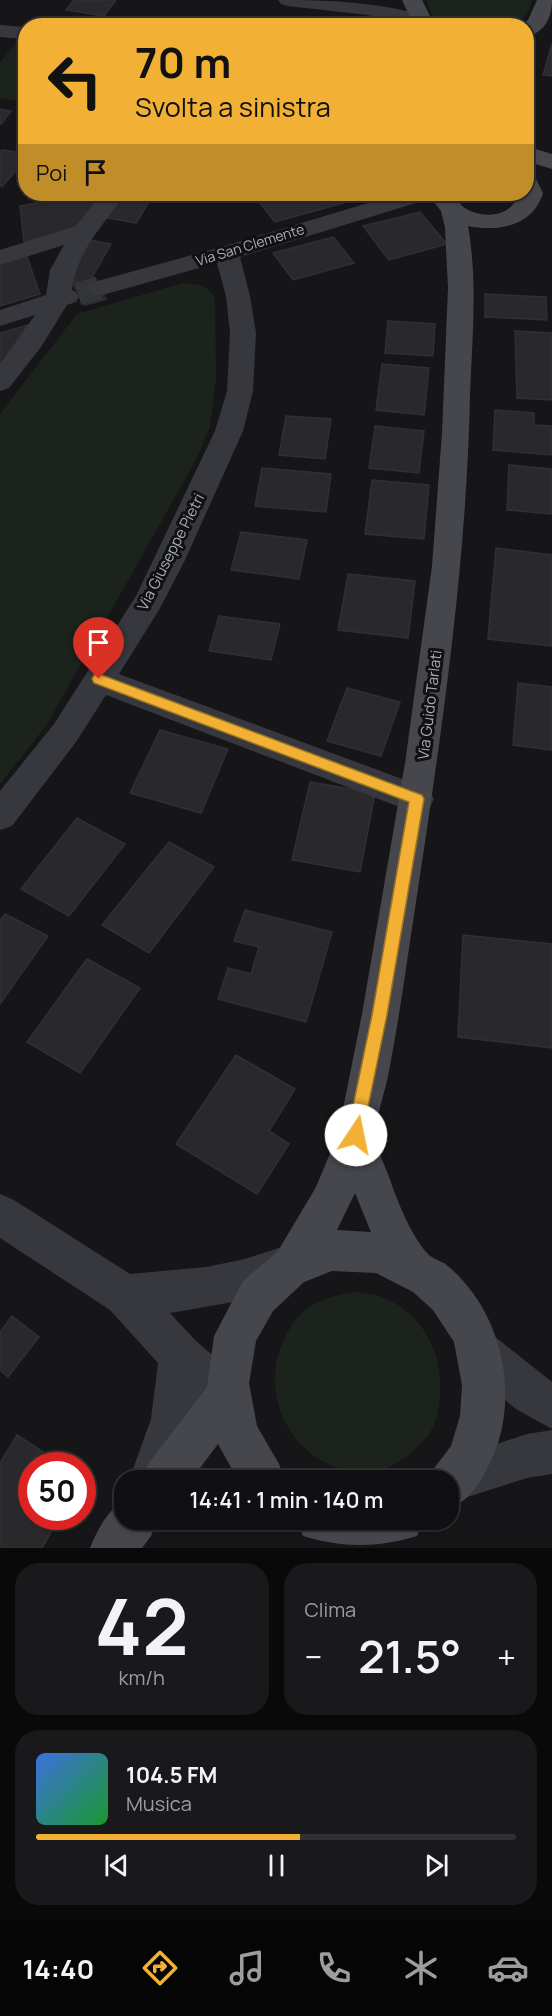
<!DOCTYPE html>
<html lang="it">
<head>
<meta charset="utf-8">
<style>
	:root { --surface:#101012; --page:#19191b; --text:#f1f3f6; --muted:#9c9d9f; --line:#303032; --accent:#f2b134 }
	body { margin:0; font-family:Manrope,sans-serif; background:var(--page); color:var(--text); height:100vh; display:flex; flex-direction:column; font-size:22px; white-space:nowrap }
	* { box-sizing:border-box; margin:0 }
	p { font-size:20px; color:var(--muted) }
	.icon { flex:none; width:33px; height:33px; fill:none; stroke:currentColor; stroke-width:2; stroke-linecap:round; stroke-linejoin:round }
	.map { position:relative; height:1548px; overflow:hidden }
	.details { display:flex; flex-direction:column; gap:15px; padding:15px; background:#09090a; flex:1 }
	.details>* { flex:none }
	.banner { position:absolute; left:18px; top:18px; width:516px; height:183px; border-radius:24px; box-shadow:0 2px 4px #0004,0 0 0 2px var(--line); background:#f2b134; color:#111; overflow:hidden }
	.speed { position:absolute; left:18px; top:1452px; display:flex; gap:12px; font-size:30px; font-weight:700; text-align:center }
	.speed>* { display:grid; place-content:center; width:78px; height:78px; border-radius:50%; background:var(--surface); box-shadow:0 2px 4px #0004,0 0 0 2px var(--line); line-height:1 }
	.speed .limit { border:9px solid #d22; background:#fff; color:#111 }
	.pin { position:absolute; display:grid; place-items:center; width:51px; height:51px; color:#fff; margin:-62px -26px; border-radius:50% 50% 50% 0; rotate:-45deg; box-shadow:0 0 6px #0007 }
	.pin .icon { rotate:45deg }
	.me { position:absolute; width:66px; margin:-33px; rotate:11deg; stroke-linejoin:round; filter:drop-shadow(0 0 4px #0008) }
	.turn { display:flex; align-items:center; gap:21px; height:126px; padding:0 18px; font-size:27px }
	.turn .icon { width:78px; height:78px; stroke-width:2.5 }
	.turn b { display:block; font-size:42px; line-height:51px }
	.then { display:flex; align-items:center; height:57px; padding:0 18px; background:#0003; gap:12px; font-size:22px }
	.big { font-size:45px; font-weight:600; line-height:1.1 }
	.details .tile { flex:1; display:flex; flex-direction:column; justify-content:center; gap:9px; min-width:0; padding:0 21px; border-radius:24px; background:var(--page) }
	.details .dial { align-items:center; gap:0 }
	.dial b { font-size:78px; line-height:1 }
	.song { display:flex; align-items:center; gap:18px }
	.cover { width:72px; height:72px; border-radius:9px; background:linear-gradient(135deg,hsl(220 70% 55%),hsl(130 70% 35%)) }
	.played { height:6px; border-radius:3px; background:linear-gradient(90deg,var(--accent) 55%,var(--line) 55%) }
	.keys { display:flex; justify-content:space-around; direction:ltr }
	.heat { display:flex; justify-content:space-between; align-items:center; font-size:33px; direction:ltr }
	.details .tiles { flex:1; display:grid; gap:15px; grid-template-columns:1fr 1fr }
	.tile:last-child { grid-column:span 2 }
	.trip { position:absolute; left:114px; top:1470px; width:345px; height:60px; border-radius:24px; background:var(--surface); box-shadow:0 2px 4px #0004,0 0 0 2px var(--line); font-weight:600; line-height:60px; text-align:center }
	.menu { display:flex; height:96px; justify-content:space-around; align-items:center; background:#060607; color:var(--muted) }
	.menu .icon { width:42px; height:42px }
	.menu .on { color:var(--accent) }
	.menu b { font-size:27px; color:var(--text) }
	.map>svg:first-child { display:block }
	.green { fill:#1c231d }
	.building { fill:#29292c; stroke:#303034; stroke-width:1.5 }
	.lines { fill:none; stroke-linecap:round; stroke-linejoin:round }
	.minor-tunnel { stroke:#333438; stroke-width:23; stroke-dasharray:23 11; stroke-linecap:butt }
	.minor { fill:#37383d; fill-rule:evenodd }
	.secondary { fill:#45474d; fill-rule:evenodd }
	.route { fill:#f2b134; stroke:#9d7322; stroke-width:1.5 }
	.labels { text-anchor:middle; stroke-width:6; stroke-linejoin:round; paint-order:stroke }
	.far-street-label { font-size:14px; fill:#a8adb8; stroke:#111113 }
	.street-label { font-size:15px; fill:#a8adb8; stroke:#111113 }
</style>
</head>
<body>
<div class="map">
<svg width="552" height="1548" viewBox="0 0 552 1548">
	<rect width="100%" height="100%" fill="#161618"/>
	<path class="green" d="M426 0H532L528 12 516 25H444L433 18Z
		M20 37 25 38V102L0 98V63Z
		M183 283C198 284 206 285 215 297L216 379 210 426 197 458 46 726 0 784V414L77 314Z
		M358 1292C366 1294 377 1294 384 1298 433 1318 449 1372 436 1419 431 1437 415 1450 401 1460 388 1470 370 1473 354 1471 294 1464 258 1397 283 1342 289 1328 298 1314 311 1306 326 1297 340 1294 358 1292Z"/>
	<path class="building" d="M74 0H116L104 16 66 10Z
		M552 44V76L543 75Z
		M0 109 11 111 1 124H0Z
		M4 150 26 154V159L2 187 0 185V151Z
		M57 194H109L85 227 24 242 20 206 53 200Z
		M122 194 152 197 136 223 107 218Z
		M289 194H343L350 201 275 222 259 202Z
		M420 212 447 244 389 260 363 226Z
		M333 237 354 263 293 280 273 253Z
		M90 240 111 244 91 279 76 283 69 281Z
		M26 254 40 294 0 306V264Z
		M94 278 106 299 85 305 73 284Z
		M485 294 546 297 547 320 485 317Z
		M388 321 435 324 433 356 385 353Z
		M28 325 0 373V333Z
		M515 331 552 333V400L517 398Z
		M382 364 429 368 424 415 376 410Z
		M495 410 534 413V425L552 426V455L493 450Z
		M286 416 331 419 325 459 279 455Z
		M375 426 424 431 419 473 369 468Z
		M509 465 552 469V514L507 510Z
		M262 468 331 474 326 512 255 506Z
		M372 480 429 485 424 539 365 534Z
		M241 532 307 540 299 579 231 570Z
		M496 548 552 555V646L488 639Z
		M348 574 415 581 408 638 338 630Z
		M219 616 280 624 271 660 209 651Z
		M518 683 552 687V750L513 745Z
		M347 688 400 702 381 756 327 741Z
		M160 730 228 749 201 813 130 793Z
		M310 782 375 793 360 872 292 860Z
		M77 818 125 844 69 916 21 889Z
		M169 842 214 867 149 953 102 925Z
		M245 910 332 932 306 1022 218 999 228 968 251 974 259 947 234 941Z
		M5 914 48 936 0 1004V920Z
		M463 935 552 944V1048L458 1037Z
		M87 959 140 988 80 1073 27 1042Z
		M236 1055 295 1089 269 1131 289 1144 257 1194 176 1144Z
		M12 1316 39 1337 8 1377 0 1370V1332Z
		M17 1435 65 1466H32V1516H60L42 1548H0V1463Z"/>
	<g class="lines">
		<path class="minor-tunnel" d="M78 294 99 288"/>
		<path class="minor" d="M278 0C333 0 374 2 427 16L430 20 427 24 417 26 367 15 288 6 281 4Z
			M0 25 26 27V39L0 37Z
			M101 194H125C103 226 77 250 72 290L76 292 79 297 76 302 67 305 41 347 9 388 0 391V364L35 315 0 326V310L46 295 50 270 64 245 0 265V250L76 226Z
			M398 194H433L429 199 240 257 250 296 256 333 253 391 243 431 185 560 159 610 119 674 429 789 434 799 429 809 417 813 405 809 106 695 76 742 12 826 0 830V791L54 724 136 596 215 431 227 391 230 333 226 296 217 263 99 296 90 293 87 288 90 283 218 248Z
			M0 1194 14 1200 130 1274 206 1267 245 1259 285 1246 300 1252 306 1267 300 1282 245 1300 170 1313 195 1340 242 1381 249 1396 242 1411 227 1418 212 1411 198 1399 191 1433 173 1480H129L151 1419 158 1363 110 1310 0 1238Z
			M479 1330 494 1336 552 1382V1429L516 1409 464 1366 458 1351 464 1336Z
			M552 1430V1474L527 1478 458 1500 448 1497V1480H437L442 1462 527 1434Z"/>
		<path class="secondary" d="M402 0H422L435 26H414Z
			M537 0H552C552 18 545 32 526 37V26H520L528 20Z
			M526 146 552 154V169L526 161Z
			M526 173 534 175 543 193C533 226 499 232 468 226 478 282 472 340 470 396 466 584 436 769 408 955 402 996 396 1036 388 1076 385 1091 375 1122 375 1135 375 1147 384 1163 388 1174 397 1200 409 1232 427 1253 431 1258 438 1260 444 1263 451 1268 458 1275 464 1282 504 1327 517 1398 494 1454 483 1478 474 1499 448 1509V1480H428L432 1471 451 1446 460 1416 462 1385 454 1342 433 1310 413 1292 376 1273 332 1271 304 1282 273 1311 256 1341 249 1383 257 1426 279 1464 285 1480H238L218 1444 191 1480H142L148 1464 207 1387 214 1336 243 1281 278 1251 316 1187 331 1151 344 1104 362 1014 405 763 432 566 442 433 448 288 445 228 441 211 431 198 434 194H452C456 198 460 205 465 208 484 220 512 216 519 194H526ZM355 1193 371 1232 337 1230Z
			M124 1502V1520H158L151 1536 142 1548H90C96 1533 108 1508 124 1502Z
			M296 1520H424L417 1536C377 1548 343 1548 303 1536Z"/>
	</g>
	<path class="route" d="M99 674 422 795 424 799 387 1015 361 1141 356 1143 350 1141 347 1135 372 1015 409 802 94 683 92 679 94 675Z"/>
	<g class="labels">
		<g class="far-street-label">
			<text transform="translate(250 245) rotate(-17)" y="5">Via San Clemente</text>
		</g>
		<g class="street-label">
			<text transform="translate(171 552) rotate(-63)" y="5">Via Giuseppe Pietri</text>
			<text transform="translate(430 705) rotate(-83)" y="5">Via Guido Tarlati</text>
		</g>
	</g>
</svg>
<div class="speed"><div class="limit">50</div></div>
<div class="pin" style="left:99px;top:679px;background:#d93025"><svg class="icon" aria-label="arrive" viewBox="0 0 24 24"><path d="M6 21V4h12l-3 4 3 4H6"/></svg></div>
<svg class="me" style="left:356px;top:1135px" viewBox="-20 -20 40 40"><circle r="19" fill="#fff"/><path d="M0-13L10 11 0 6-10 11z" fill="#f2b134"/></svg>
<div class="trip">14:41 · 1 min · 140 m</div>
<div class="banner">
<div class="turn"><svg class="icon" aria-label="left" viewBox="0 0 24 24"><path d="M17 20v-9H6M10 6l-5 5 5 5"/></svg><div><b>70 m</b>Svolta a sinistra</div></div>
<div class="then">Poi<svg class="icon" aria-label="arrive" viewBox="0 0 24 24"><path d="M6 21V4h12l-3 4 3 4H6"/></svg></div>
</div>
</div>
<section class="details">
<div class="tiles">
<div class="tile dial"><b>42</b><p>km/h</p></div>
<div class="tile"><p>Clima</p>
<div class="heat"><a>−</a><b class="big">21.5°</b><a>+</a></div>
</div>
<div class="tile">
<div class="song"><i class="cover"></i><div><b>104.5 FM</b><p>Musica</p></div></div>
<div class="played"></div>
<div class="keys"><svg class="icon" aria-label="previous" viewBox="0 0 24 24"><path d="M18 5L8 12l10 7zM5 5v14"/></svg><svg class="icon" aria-label="pause" viewBox="0 0 24 24"><path d="M8 5v14M16 5v14"/></svg><svg class="icon" aria-label="next" viewBox="0 0 24 24"><path d="M6 5l10 7-10 7zM19 5v14"/></svg></div>
</div>
</div>
</section>
<nav class="menu">
<b>14:40</b>
<svg class="icon on" aria-label="directions" viewBox="0 0 24 24"><path d="M12 3l9 9-9 9-9-9zM9 14v-3h6M13 9l2 2-2 2"/></svg>
<svg class="icon" aria-label="music" viewBox="0 0 24 24"><path d="M9 18V5l10-2v13"/><circle cx="6" cy="18" r="3"/><circle cx="16" cy="16" r="3"/></svg>
<svg class="icon" aria-label="phone" viewBox="0 0 24 24"><path d="M5 4h4l2 5-3 2q2 4 5 5l2-3 5 2v4C11 20 4 13 5 4z"/></svg>
<svg class="icon" aria-label="climate" viewBox="0 0 24 24"><path d="M12 3v18M4 7l16 10M4 17L20 7"/></svg>
<svg class="icon" aria-label="car" viewBox="0 0 24 24"><path d="M5 17H2v-5l4-1 3-4h7l3 4 3 1v5h-3M9 17h6M6 11h13"/><circle cx="7" cy="17" r="2"/><circle cx="17" cy="17" r="2"/></svg>
</nav>
</body>
</html>
